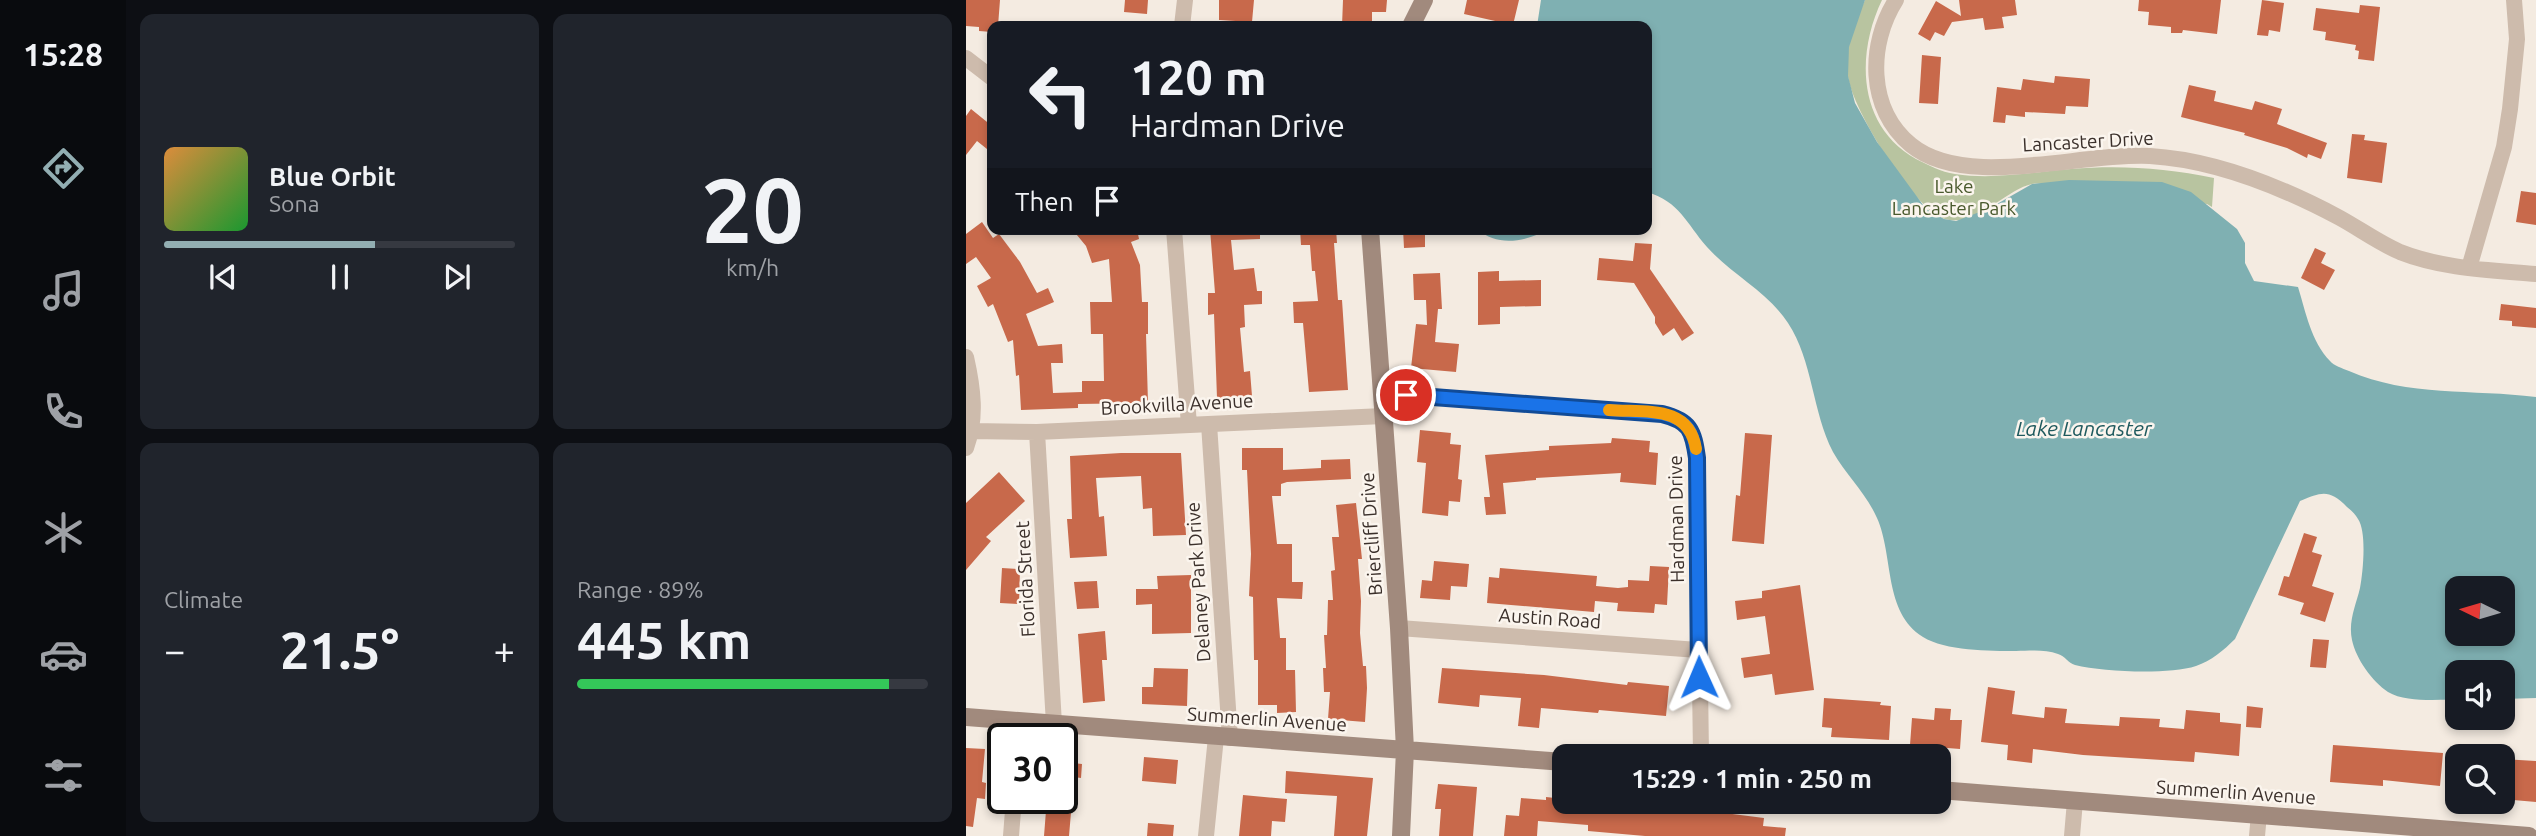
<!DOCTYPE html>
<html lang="en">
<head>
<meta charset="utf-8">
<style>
	:root { --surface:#171b24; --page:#20242c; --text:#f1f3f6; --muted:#9ea1a6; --line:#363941; --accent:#92aeb2 }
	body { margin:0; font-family:Ubuntu,sans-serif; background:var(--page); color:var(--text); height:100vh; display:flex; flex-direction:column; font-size:26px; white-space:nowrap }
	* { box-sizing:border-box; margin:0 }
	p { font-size:23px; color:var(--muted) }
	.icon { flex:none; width:38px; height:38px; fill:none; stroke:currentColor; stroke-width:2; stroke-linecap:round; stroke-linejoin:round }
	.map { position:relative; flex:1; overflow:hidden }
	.side { display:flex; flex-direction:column; gap:14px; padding:14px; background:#0d0f14; width:840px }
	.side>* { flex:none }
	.banner { position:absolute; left:21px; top:21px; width:665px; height:214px; border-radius:14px; box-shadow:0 4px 10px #0003; background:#171b24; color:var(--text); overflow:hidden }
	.needle { width:46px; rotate:275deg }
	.fabs { position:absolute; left:1479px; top:576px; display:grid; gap:14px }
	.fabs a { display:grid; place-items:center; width:70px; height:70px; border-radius:14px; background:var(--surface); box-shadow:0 4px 10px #0003; font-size:35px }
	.speed { position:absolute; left:21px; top:723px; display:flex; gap:14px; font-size:35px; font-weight:700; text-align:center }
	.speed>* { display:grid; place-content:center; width:91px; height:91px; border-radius:50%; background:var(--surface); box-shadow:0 4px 10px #0003; line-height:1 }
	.speed .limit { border:4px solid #111; border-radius:10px; background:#fff; color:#111 }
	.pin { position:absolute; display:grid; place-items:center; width:60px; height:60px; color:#fff; margin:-30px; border:4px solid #fff; border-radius:50%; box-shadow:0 2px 7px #0007 }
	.me { position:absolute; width:77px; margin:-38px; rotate:359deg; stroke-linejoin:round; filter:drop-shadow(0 0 5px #0008) }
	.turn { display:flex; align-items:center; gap:24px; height:147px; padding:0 28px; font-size:32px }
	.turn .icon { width:91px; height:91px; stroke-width:2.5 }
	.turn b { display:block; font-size:49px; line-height:60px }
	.then { display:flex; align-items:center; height:66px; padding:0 28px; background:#0003; gap:14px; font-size:26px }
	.big { font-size:52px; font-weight:700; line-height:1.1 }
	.side .tile { flex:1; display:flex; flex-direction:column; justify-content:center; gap:10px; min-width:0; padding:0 24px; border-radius:14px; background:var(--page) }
	.side .dial { align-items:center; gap:0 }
	.dial b { font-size:91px; line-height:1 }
	.song { display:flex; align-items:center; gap:21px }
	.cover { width:84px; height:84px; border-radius:10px; background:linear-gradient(135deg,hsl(30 70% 55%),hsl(130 70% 35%)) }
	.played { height:7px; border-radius:4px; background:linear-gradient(90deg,var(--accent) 60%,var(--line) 60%) }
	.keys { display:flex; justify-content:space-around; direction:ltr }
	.heat { display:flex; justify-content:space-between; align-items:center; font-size:38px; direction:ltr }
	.charge { height:10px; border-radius:5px; background:linear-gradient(90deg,#34c759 89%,var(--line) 0) }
	.side .tiles { flex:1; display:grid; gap:14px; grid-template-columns:repeat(2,1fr) }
	.trip { position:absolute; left:586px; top:744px; width:399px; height:70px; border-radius:14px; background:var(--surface); box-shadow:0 4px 10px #0003; font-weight:700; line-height:70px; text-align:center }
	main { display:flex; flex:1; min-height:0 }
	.tab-bar { display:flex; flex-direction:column; width:126px; justify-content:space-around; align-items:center; background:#090b0e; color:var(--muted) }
	.tab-bar .icon { width:49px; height:49px }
	.tab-bar .on { color:var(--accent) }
	.tab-bar b { font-size:32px; color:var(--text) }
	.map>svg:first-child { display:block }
	.green { fill:#b8c4a0 }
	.water { fill:#7fb0b2; fill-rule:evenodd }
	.building { fill:#c8694b }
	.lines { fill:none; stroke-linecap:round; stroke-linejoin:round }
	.street { stroke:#cdbbac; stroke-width:16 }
	.secondary { stroke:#a18a7d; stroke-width:18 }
	.route-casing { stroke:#114b97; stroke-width:18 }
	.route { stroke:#1a73e8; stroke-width:12 }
	.slow { stroke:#f59e0b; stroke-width:12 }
	.labels { text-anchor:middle; stroke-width:5; stroke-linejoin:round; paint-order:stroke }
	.street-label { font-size:19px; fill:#3b302b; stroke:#fbf5ee }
	.park-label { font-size:19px; fill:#4a5a2e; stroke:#fbf5ee }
	.water-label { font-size:21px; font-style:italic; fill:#1f5a5e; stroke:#fbf5ee }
</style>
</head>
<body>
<main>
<nav class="tab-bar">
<b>15:28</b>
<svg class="icon on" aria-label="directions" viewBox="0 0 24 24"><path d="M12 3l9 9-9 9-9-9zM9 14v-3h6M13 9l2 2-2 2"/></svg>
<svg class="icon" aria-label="music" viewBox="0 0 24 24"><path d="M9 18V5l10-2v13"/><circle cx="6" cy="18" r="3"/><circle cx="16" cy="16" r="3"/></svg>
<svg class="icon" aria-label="phone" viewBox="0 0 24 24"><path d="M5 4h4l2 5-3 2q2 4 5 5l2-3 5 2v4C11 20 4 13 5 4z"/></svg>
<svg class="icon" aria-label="climate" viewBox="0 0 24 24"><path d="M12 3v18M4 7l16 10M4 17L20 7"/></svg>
<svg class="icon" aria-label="car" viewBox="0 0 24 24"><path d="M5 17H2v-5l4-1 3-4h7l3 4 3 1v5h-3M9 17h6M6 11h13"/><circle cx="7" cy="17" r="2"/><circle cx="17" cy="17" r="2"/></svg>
<svg class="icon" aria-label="filters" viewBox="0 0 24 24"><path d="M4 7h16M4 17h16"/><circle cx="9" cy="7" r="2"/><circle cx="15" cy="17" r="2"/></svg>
</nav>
<section class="side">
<div class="tiles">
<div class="tile">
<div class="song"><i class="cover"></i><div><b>Blue Orbit</b><p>Sona</p></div></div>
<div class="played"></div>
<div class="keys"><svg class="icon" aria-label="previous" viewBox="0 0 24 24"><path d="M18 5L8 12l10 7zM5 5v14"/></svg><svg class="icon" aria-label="pause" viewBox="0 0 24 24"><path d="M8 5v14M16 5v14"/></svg><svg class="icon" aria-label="next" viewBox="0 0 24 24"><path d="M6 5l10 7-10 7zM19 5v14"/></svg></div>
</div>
<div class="tile dial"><b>20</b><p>km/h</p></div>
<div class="tile"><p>Climate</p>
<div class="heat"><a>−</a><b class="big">21.5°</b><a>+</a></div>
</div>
<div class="tile"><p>Range · 89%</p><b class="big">445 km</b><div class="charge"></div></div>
</div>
</section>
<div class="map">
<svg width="1570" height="836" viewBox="0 0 1570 836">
	<rect width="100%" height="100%" fill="#f4ebe1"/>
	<path class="green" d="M899 0H916C890 54 891 126 950 159 962 165 975 172 989 174 1027 180 1067 172 1105 169 1154 165 1200 168 1248 178L1246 207 1241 204C1196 199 1152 194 1108 189 1096 188 1078 182 1066 184 1041 189 1008 228 979 219 947 209 887 110 882 77 878 51 888 23 899 0Z"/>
	<path class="water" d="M575 0H899L883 47 882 76 889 103 911 142 960 209 978 219 990 221 1024 208 1066 184 1103 180 1196 182 1225 192 1271 229 1279 243V263L1288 281 1332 287C1340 313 1345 341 1364 361 1368 366 1376 368 1383 371 1442 397 1507 389 1570 397V698L1537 699 1536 672H1491V700C1471 699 1440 703 1422 692 1406 681 1390 659 1386 640 1382 621 1390 605 1394 588 1397 572 1401 532 1392 519 1390 515 1385 510 1381 507 1363 489 1356 492 1334 501L1269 639C1258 650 1245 661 1230 666 1202 675 1138 672 1109 665 1102 663 1099 656 1092 654 1079 649 1063 651 1050 651 1024 651 979 651 957 637 917 612 928 556 911 518 900 493 880 475 867 452 846 411 847 361 822 323 801 291 766 275 741 247 720 223 714 202 681 192V26H571ZM1491 588H1536V634H1491Z
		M512 229H583C562 241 531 248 512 229Z"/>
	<path class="building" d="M0 0H34L32 26H26V32L13 31V27L0 26Z
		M159 0H182L181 14 158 12Z
		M253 0H288L286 22 253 20Z
		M377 0H421L420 12H406V26H376Z
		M501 0H553L547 25 498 14Z
		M993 0H1049L1051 15 1036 17 1038 28 1019 30 1017 18 986 22 978 36 969 32 964 41 952 34 970 1 995 16Z
		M1173 0H1255L1251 34 1217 30 1216 33H1205V27L1182 25 1183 12 1172 11Z
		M1296 0 1318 3 1314 32 1303 30 1302 36 1291 35Z
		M1394 5 1414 7 1408 61 1392 59 1393 51 1389 50 1390 45 1359 40 1360 32 1347 30 1350 8 1393 13Z
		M956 55 975 57 972 104 953 103Z
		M1089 76 1124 79 1122 107 1100 106 1099 114 1059 112V117L1040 115 1039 123 1027 122 1031 87 1055 90 1057 79 1088 83Z
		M1223 85 1250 91 1248 101 1286 110 1289 101 1316 109 1311 124 1361 143 1355 159 1342 154 1341 158 1321 148 1278 135 1279 133 1215 117Z
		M5 109 26 126V153L11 141 0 155V116Z
		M1386 134 1399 135 1398 140 1421 143 1416 183 1381 178Z
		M1555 191 1570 193V225L1550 222Z
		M16 222 27 238 33 234 54 262 71 293 82 288 88 302 60 314 72 346 96 344 97 363H85L87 393 116 392V381H138L137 334H125L124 302H146L143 259 126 263 120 246 106 229H171L173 239 165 242 174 265 176 302H182V334H180L182 403 112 404V408L55 410 53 375 50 376 47 340 42 342 27 304 22 307 11 286 25 278 10 257 0 264V234Z
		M244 229H294V239L265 240 268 270 288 268 291 291H296V304L278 305 279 327 274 328 278 372 284 371 286 396 251 398 248 314 242 315V293H249Z
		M334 229H370L371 243H368L372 300H376L382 390 343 392 337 323H328L327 302 352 301 349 271H346L344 245H335Z
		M437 229H459V247L438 248Z
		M669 243 686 244 684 269 728 333 716 341 708 328 697 336 689 323V317L668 283 631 280 633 258 667 261Z
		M1349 248 1360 253 1355 263 1369 270 1358 290 1335 278Z
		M533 271V281L575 280V306L534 307V324L512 325V272Z
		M474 273 476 309H472L469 342 493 344 490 372 445 368 450 324 461 325 460 300H448L447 274Z
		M1535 304 1570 308V328L1546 326V321L1533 320Z
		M454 430 485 433 484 444 495 445 492 479 496 480 494 502 483 501 482 516 456 513 460 463 451 462Z
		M779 433 806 435 798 544 766 541 770 495 774 496Z
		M646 438 684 441 683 452 692 453 690 485 654 482 655 473 570 478V480L537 483 540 514 520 515 518 497H524L519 455 583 450V446L645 443Z
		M276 448H317V470L355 468V460L384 459 385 479 321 482 315 484V496H306L311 544H326V582H337L336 599 311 598 314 638H320V670H329L330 712 311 713V705H292V660H288L287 597 283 596 285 554 281 470H276Z
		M155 453H215L220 535 187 536 186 508 177 509 175 476 130 478 133 517 138 516 141 556 104 558 101 519H106L104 456Z
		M33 472 59 501 20 537 25 541 0 570V503Z
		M390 503 396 559H392L395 601 394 633 397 666H400L401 688 399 722 362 719 364 692H358L357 668H360L358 635H361L362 600H367L365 571 369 570 366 537H373L370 505Z
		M1338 533 1351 537 1346 552 1356 555 1346 586 1368 593 1359 622 1334 614 1338 603 1312 595 1318 576 1323 577Z
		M468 561 503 564 501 587 485 586 484 600 454 598 456 580 466 581Z
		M684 566 703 567 701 605 689 604 688 613 651 611 652 603 629 601 628 612 521 603 523 577 533 578 534 568 631 576 630 586 652 588 662 587V580L683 581Z
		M36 568 54 569 53 604 34 603Z
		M225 575V633L186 634V604L170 605V589H192L191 576Z
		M131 581 133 608 111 609 108 582Z
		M834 585 848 690 809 695 806 674 778 678 775 658 804 654 799 616 771 620 769 601 796 598V591Z
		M139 631 141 660H136L139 701 117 703 112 634Z
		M1347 639 1363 640 1360 668 1344 667Z
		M188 668 222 669 221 706 176 704V687H187Z
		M476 668 578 675 661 685 662 682 703 686 700 716 633 710 632 713 575 708 573 728 552 726 555 698 514 695 513 707 472 703Z
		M1022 687 1049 691 1046 714 1078 718 1079 707 1101 709 1099 723 1153 726 1154 717 1194 719 1193 727 1218 729 1220 710 1254 713V722L1275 724 1273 756 1229 752 1228 762 1117 755 1067 749 1066 763 1041 760 1042 745 1015 742Z
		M858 698 915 702 914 705 925 706 923 740 865 737 866 728 856 727Z
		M1281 706 1297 708 1295 728 1280 727Z
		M969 708 985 709 984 720H996L994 749 944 745 946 718 968 720Z
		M1367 745 1477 753 1474 786 1417 780V786L1364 782Z
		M0 748 19 749 16 782 20 783 19 799 11 798 7 827 0 826Z
		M96 751 108 752 107 763 116 764 115 778 108 777 103 836H78L81 798H96Z
		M178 757 212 760 210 784 176 781Z
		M1536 759 1570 761V802L1536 799Z
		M320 771 407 778 401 836H368L371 796 319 793Z
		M472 784 511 787 507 836H473L475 809H469Z
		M277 795 321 799 319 822 306 821 305 836H273Z
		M580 797 598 799V802H641L711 807 798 818 797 826 820 828 819 836H679L622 831V825L572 821 571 836H538L540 815 553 816 555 798 580 800Z
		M182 823 208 825 207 836H181Z"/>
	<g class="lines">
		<path class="street" d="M930 0C902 44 901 109 945 145 1000 190 1115 152 1184 156 1251 160 1316 187 1374 218 1394 229 1413 243 1434 252 1477 269 1525 270 1570 274
			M216 26 219 0
			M0 58 26 78
			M208 229 223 425
			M1503 268 1538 147 1544 109 1551 39 1548 0
			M0 357C7 388 11 418 0 448
			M416 393 696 414C724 421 727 430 731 458L735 756
			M243 424 264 738
			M6 431 71 432 417 416
			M71 432 88 724
			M433 628 732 650
			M53 738 55 721
			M45 836 48 798
			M240 836 250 737
			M1106 836 1109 801
			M1291 836 1293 814"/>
		<path class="secondary" d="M445 26 458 0
			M404 229 433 628 439 750 435 836
			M0 717 598 762
			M973 790 1563 836"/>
	</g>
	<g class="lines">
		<defs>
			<path id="route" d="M440 395 696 414C724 421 727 430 731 458L733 677"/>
		</defs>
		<use href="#route" class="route-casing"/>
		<use href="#route" class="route"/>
		<path class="slow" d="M643 410C679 413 723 404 730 449"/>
	</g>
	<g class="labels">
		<g class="street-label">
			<text transform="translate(1122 141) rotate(-3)" y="7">Lancaster Drive</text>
			<text transform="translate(211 404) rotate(-3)" y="7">Brookvilla Avenue</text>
			<text transform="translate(710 519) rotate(-91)" y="7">Hardman Drive</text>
			<text transform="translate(405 534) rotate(-94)" y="7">Briercliff Drive</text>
			<text transform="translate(59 579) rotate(-93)" y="7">Florida Street</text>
			<text transform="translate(232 582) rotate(-94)" y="7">Delaney Park Drive</text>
			<text transform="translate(584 618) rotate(4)" y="7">Austin Road</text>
			<text transform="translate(301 719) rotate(4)" y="7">Summerlin Avenue</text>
			<text transform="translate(1270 792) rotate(4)" y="7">Summerlin Avenue</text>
		</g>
		<g class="park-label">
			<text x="988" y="193">Lake<tspan x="988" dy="22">Lancaster Park</tspan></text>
		</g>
		<g class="water-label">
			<text x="1118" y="436">Lake Lancaster</text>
		</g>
	</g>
</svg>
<div class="fabs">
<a><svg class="needle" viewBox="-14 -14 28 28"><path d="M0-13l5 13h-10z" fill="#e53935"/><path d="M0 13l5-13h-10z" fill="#9ea1a6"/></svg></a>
<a><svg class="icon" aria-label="sound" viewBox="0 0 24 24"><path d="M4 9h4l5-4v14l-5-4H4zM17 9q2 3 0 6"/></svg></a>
<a><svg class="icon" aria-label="search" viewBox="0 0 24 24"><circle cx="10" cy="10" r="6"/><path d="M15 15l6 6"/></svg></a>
</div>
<div class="speed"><div class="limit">30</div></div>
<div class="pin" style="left:440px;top:395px;background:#d93025"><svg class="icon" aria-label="arrive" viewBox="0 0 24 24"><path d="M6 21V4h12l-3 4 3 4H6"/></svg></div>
<svg class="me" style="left:733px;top:677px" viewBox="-20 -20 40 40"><path d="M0-17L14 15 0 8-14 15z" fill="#1a73e8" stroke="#fff" stroke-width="4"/></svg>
<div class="trip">15:29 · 1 min · 250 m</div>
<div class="banner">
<div class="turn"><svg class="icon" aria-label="left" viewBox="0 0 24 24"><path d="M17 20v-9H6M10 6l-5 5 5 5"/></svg><div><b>120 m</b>Hardman Drive</div></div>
<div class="then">Then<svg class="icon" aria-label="arrive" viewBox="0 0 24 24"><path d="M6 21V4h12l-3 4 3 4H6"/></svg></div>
</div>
</div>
</main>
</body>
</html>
